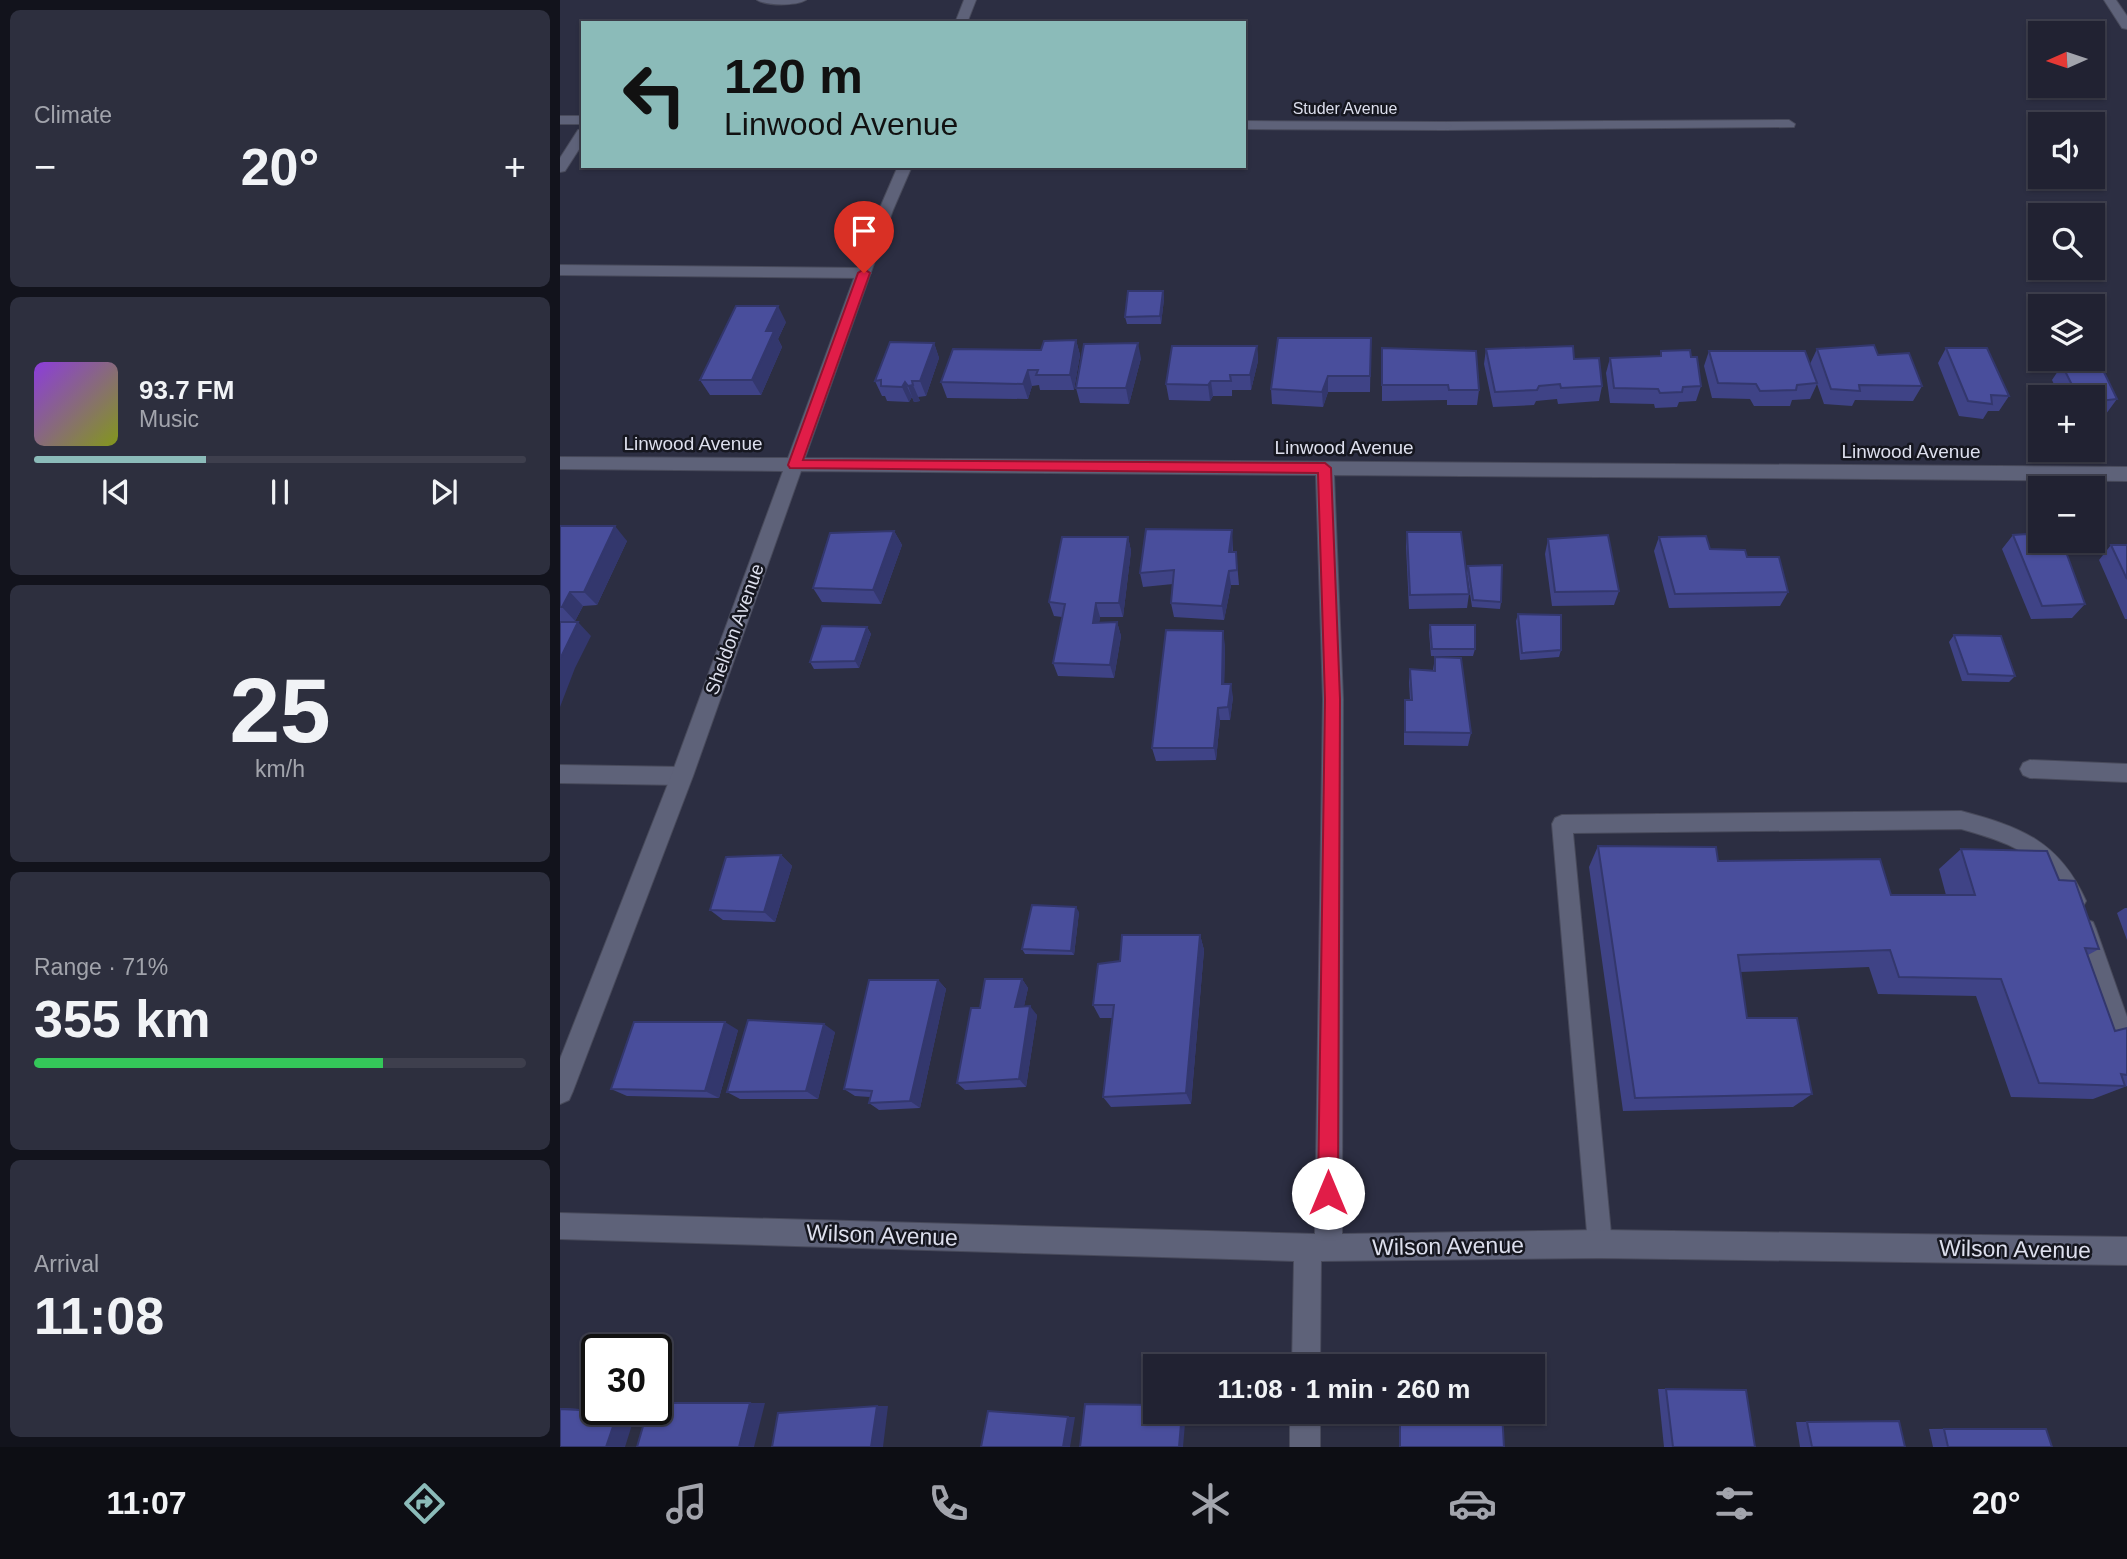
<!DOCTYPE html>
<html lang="en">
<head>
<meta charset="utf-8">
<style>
	:root { --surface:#212232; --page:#2d2f3e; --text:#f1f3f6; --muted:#a2a4ac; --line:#3e3f4d; --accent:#8bbbb9 }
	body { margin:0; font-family:Helvetica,sans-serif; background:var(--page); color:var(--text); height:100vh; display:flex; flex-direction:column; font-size:26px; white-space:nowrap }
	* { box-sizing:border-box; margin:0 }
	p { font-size:23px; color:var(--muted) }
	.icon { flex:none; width:38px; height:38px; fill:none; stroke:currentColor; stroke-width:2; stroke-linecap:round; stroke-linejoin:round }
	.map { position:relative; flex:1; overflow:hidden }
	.sheet { display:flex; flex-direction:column; gap:10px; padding:10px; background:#12131c; width:560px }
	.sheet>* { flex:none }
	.guide { position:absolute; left:21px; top:21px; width:665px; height:147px; border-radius:0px; box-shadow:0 2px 5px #0004,0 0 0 2px var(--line); background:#8bbbb9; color:#111; overflow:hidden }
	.needle { width:46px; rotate:267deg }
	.buttons { position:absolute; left:1468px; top:21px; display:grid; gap:14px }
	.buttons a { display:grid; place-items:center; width:77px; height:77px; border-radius:0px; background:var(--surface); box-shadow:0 2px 5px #0004,0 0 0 2px var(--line); font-size:35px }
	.speed { position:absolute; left:21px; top:1334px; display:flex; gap:14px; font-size:35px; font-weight:700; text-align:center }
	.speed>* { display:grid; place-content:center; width:91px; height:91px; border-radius:50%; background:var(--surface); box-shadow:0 2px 5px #0004,0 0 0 2px var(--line); line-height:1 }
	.speed .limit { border:4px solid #111; border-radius:10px; background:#fff; color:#111 }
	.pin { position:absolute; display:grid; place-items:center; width:60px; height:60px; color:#fff; margin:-72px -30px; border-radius:50% 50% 50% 0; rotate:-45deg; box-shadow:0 0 7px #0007 }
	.pin .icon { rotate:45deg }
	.me { position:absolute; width:77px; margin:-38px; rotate:0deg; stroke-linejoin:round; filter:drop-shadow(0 0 5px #0008) }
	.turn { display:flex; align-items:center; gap:24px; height:147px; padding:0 28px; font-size:32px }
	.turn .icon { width:91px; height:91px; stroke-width:2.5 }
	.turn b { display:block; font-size:49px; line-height:60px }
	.big { font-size:52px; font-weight:600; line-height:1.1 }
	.sheet .tile { flex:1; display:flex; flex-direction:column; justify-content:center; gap:10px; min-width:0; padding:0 24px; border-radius:10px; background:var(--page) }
	.sheet .dial { align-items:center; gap:0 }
	.dial b { font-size:91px; line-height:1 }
	.song { display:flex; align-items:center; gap:21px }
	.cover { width:84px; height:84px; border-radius:10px; background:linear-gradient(135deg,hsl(270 70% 55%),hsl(70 70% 35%)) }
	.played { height:7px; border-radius:4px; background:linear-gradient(90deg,var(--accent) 35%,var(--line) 35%) }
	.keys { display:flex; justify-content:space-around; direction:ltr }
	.heat { display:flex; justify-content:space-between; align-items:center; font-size:38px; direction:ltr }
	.charge { height:10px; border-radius:5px; background:linear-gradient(90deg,#34c759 71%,var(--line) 0) }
	.trip { position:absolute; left:583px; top:1354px; width:402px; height:70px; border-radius:0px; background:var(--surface); box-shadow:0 2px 5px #0004,0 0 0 2px var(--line); font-weight:600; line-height:70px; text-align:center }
	.tab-bar { display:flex; height:112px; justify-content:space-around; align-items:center; background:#0d0e14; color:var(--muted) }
	.tab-bar .icon { width:49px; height:49px }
	.tab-bar .selected { color:var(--accent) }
	.tab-bar b { font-size:32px; color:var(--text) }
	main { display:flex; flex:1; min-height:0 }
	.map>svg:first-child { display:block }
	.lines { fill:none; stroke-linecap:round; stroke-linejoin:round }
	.lane-casing { stroke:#484a5b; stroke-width:2 }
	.street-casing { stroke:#484a5b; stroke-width:2 }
	.lane { fill:#5e6279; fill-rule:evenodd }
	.street { fill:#5e6279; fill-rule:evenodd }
	.wall { fill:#3f4386 }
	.shaded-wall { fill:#33376d }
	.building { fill:#494e9c; stroke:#33376d; stroke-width:2 }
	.route { fill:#e11d48; stroke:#92132f; stroke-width:2 }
	.labels { text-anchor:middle; stroke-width:5; stroke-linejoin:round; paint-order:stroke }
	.far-street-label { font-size:16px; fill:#dddfed; stroke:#161720 }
	.street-label { font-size:19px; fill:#dddfed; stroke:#161720 }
	.near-street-label { font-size:23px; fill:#dddfed; stroke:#161720 }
</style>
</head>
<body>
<main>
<section class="sheet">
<div class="tile"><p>Climate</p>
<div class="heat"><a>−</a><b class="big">20°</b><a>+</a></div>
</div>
<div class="tile">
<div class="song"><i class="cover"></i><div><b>93.7 FM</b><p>Music</p></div></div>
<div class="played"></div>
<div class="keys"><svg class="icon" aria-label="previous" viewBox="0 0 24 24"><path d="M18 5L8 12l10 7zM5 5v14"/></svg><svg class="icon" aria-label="pause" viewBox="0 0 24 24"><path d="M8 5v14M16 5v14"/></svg><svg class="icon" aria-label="next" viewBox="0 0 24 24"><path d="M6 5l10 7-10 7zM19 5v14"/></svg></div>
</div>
<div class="tile dial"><b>25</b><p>km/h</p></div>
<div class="tile"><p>Range · 71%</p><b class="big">355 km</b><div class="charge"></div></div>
<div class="tile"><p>Arrival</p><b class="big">11:08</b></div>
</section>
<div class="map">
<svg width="1567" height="1447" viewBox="0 0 1567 1447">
	<rect width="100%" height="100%" fill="#2c2e42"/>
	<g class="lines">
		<defs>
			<path id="lane" d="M197 0H246C236 6 207 6 197 0Z
				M1229 120 1235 124 1234 127 885 130 879 126 885 122Z
				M23 129V143L5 171 0 172V158L18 130Z
				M0 265 304 268 311 273 304 278 0 275Z
				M1470 760 1567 764V782L1470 778 1463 775 1460 769 1463 763Z
				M0 765 122 767 129 770 132 776 129 782 122 785 0 783Z
				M1401 811C1461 827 1499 841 1526 901L1522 908 1515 911C1501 906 1497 884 1487 873 1465 847 1433 838 1401 829L1013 833 1052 1244 1049 1253 1040 1256 1031 1253 1028 1244 992 824 995 818 1002 815Z
				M1525 919 1533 922 1536 929 1567 1017V1060L1559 1057 1556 1049 1514 929 1517 922Z"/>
			<path id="street" d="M404 0H416L407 23H395Z
				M1544 0H1556L1567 16V29L1562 28Z
				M0 116H23V124H0Z
				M684 121 885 122 892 126 885 130 684 129Z
				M338 166H352L333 210 245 458 1567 467V481L774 475 783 699 782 1234 1040 1230 1567 1237V1265L1040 1258 761 1261 760 1367H732L734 1261 0 1239V1213L755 1234 763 699 756 475 241 471 133 776 13 1091 9 1100 0 1104V1059L111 776 223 471 0 469V457L228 458 319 210Z
				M730 1412H760V1447H730Z"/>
		</defs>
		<use href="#lane" class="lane-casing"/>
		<use href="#street" class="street-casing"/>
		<use href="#lane" class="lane"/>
		<use href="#street" class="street"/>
	</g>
	<path class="wall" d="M603 291 604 299 601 324H567L565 317Z
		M226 322 218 339 222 347 201 395H150L140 380Z
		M811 338 810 392H768L763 407 712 404 711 389Z
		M516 340 520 355 514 390H480L479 385 472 386 468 399 387 398 381 382Z
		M374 343 379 358 366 396 358 397 360 401 354 402 352 397 349 402 327 401 325 396H322L315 381Z
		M697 346 698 361 691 390H672V396H653L650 401 609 400 606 384Z
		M822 348 919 390 917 405H887V400L822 401Z
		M1386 348 1449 396 1439 411H1428L1423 419 1399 416 1378 363Z
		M926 349 1014 359 1042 386 1039 401 998 404 997 399 976 401 974 405 933 407 924 364Z
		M1257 349 1318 355 1362 386 1353 401 1295 400 1292 406 1264 404 1257 384 1250 399 1232 400 1230 406H1194L1190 399 1152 398 1144 366 1149 351 1250 364Z
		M1101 351 1131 357 1141 386 1136 401 1119 402 1117 407 1095 408 1094 404 1050 403 1046 373 1050 358 1100 356Z
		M581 358 569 404 520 403 516 388Z
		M1502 365 1557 399 1546 414 1535 416 1533 418V397H1500L1492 380Z
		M0 526 67 541 37 605 23 606 15 621H0Z
		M334 531 342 545 321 604 262 602 253 588Z
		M847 532 909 594 907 608 849 609 846 546Z
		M1453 535 1469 542 1525 604 1512 618 1471 619 1442 549Z
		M568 537 571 551 563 617H540L539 623 557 622 561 636 554 678 498 676 493 663 502 617 494 616 489 602Z
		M1099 537 1187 557 1228 592 1220 606 1109 608 1094 551Z
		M988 539 1059 591 1054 605 992 606 985 554Z
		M673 545V552H676L679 585H671L664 620 614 617 611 603 613 584 583 587 580 573Z
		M1551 545H1567V619H1565L1539 560Z
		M908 566 941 602 940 609 912 607 907 574Z
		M958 614 1001 650 999 657 960 660 956 621Z
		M870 625 915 649 913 656H871L869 632Z
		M307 627 311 634 299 668 254 669 250 662Z
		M1394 635 1455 676 1449 682 1402 681 1389 642Z
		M665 645 664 684 673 697 670 720H660L656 760 596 761 592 748Z
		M875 657 911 733 908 746 844 745V713L845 700H850L849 682 850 669 873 670Z
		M1038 846 1158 861 1331 895H1386L1379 869 1401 849 1499 880 1539 949 1528 955 1555 1031 1567 1028V1086L1533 1099 1451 1097 1416 996 1318 994 1309 967 1180 972 1187 1018 1252 1094 1233 1107 1063 1111 1029 867Z
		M221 855 232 866 215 922 163 920 150 910Z
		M1565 908H1567V940L1557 913Z
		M519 912 514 955 465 954 462 949Z
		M640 935 644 950 631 1104 551 1107 543 1097 552 1018H540L533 1005 560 961Z
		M462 979 468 988 464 1006 477 1015 466 1087 405 1090 397 1083 420 1008Z
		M378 980 386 989 360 1108 319 1110 309 1103 310 1097 295 1096 284 1089Z
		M178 1030 159 1098 67 1096 51 1089Z
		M275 1032 258 1099H180L167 1092Z
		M1098 1389H1106L1195 1447H1104Z
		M0 1408 76 1412 0 1447Z
		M839 1412H942L944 1447H839Z
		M1325 1421 1345 1447H1240L1236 1422Z
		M1469 1428 1492 1447H1373L1369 1429Z"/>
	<path class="shaded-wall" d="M603 291 604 299 601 324 600 316Z
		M218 306 226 322 218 339 222 347 201 395 192 380 206 331Z
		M516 340 520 355 514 390 510 375Z
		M374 343 379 358 366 396 360 381Z
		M578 343 581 358 569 404 566 388Z
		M697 346 698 361 691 390 690 375Z
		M468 370 472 386 468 399 463 384Z
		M768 376V392L763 407 762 392Z
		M651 381 653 396 650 401 648 385Z
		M345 382 352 397 349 402 342 387Z
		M353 385 360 401 354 402 348 386Z
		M55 526 67 541 37 605 24 592Z
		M672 530 673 545 671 566 669 552Z
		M334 531 342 545 321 604 313 590Z
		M568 537 571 551 563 617 559 603Z
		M669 571 671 585 664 620 662 606Z
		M10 592 23 606 15 621 2 607Z
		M536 603 540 617 537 637 533 623Z
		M18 622 31 636 15 668 0 707V659Z
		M557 622 561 636 554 678 550 665Z
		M307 627 311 634 299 668 295 661Z
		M663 631 665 645 664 697 662 684Z
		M671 684 673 697 670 720 668 707Z
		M658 708 660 720 656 760 654 748Z
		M221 855 232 866 215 922 204 912Z
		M516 907 519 912 514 955 511 951Z
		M640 935 644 950 631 1104 626 1093Z
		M462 979 468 988 462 1015 455 1007Z
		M378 980 386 989 360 1108 350 1101Z
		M470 1006 477 1015 466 1087 459 1079Z
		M165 1022 178 1030 159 1098 145 1091Z
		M264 1024 275 1032 258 1099 246 1091Z
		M190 1403H205L194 1447H179Z
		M317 1406H328L323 1447H311Z
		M58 1412H76L65 1447H46Z
		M622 1412H626L623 1447H619Z
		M508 1417H515L510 1447H503Z"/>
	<path class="building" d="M568 291H603L600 316 565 317Z
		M176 306H218L206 331H214L192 380H140Z
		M718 338H811L810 376H768L762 392 711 389Z
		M516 340 510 375H476L478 370H468L463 384 381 382 393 349 481 350 484 341Z
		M330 342 374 343 360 381H352L353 385 348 386 345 382 342 387 321 386V380L315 381Z
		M578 343 566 388H516L524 344Z
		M1314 345 1318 355 1349 353 1362 386 1299 385 1300 391 1271 389 1257 349Z
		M612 346H697L690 375H670L671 381H651L648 385 606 384Z
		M1013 346 1014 359 1039 358 1042 386 1001 388 1000 384 979 386 977 390 935 392 926 349Z
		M822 348 916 351 919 390H889L888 385H822Z
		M1386 348H1427L1449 396 1431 395 1432 404 1408 401Z
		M1130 350 1131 357H1137L1141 386 1123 387 1122 392 1100 393 1098 389 1054 388 1050 358 1101 356V351Z
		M1149 351H1245L1257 383 1237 385 1236 390 1200 391 1196 384 1158 383Z
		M1540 364 1557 399 1539 401 1542 406H1533V397H1518L1502 365Z
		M0 526H55L24 592H10L2 607H0Z
		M586 529 672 530 669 552H676L677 570 669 571 662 606 611 603 614 570 580 573Z
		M334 531 313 590 253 588 270 533Z
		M847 532H901L909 594 850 595Z
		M1467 534 1469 542 1502 541 1525 604 1482 606 1453 535Z
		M1048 535 1059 591 995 592 988 539Z
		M1146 536 1150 549 1185 550 1187 557H1219L1228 592 1115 594 1099 537Z
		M502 537H568L559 603H536L533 623 557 622 550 665 493 663 505 604 489 602Z
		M1551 545H1567V579Z
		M942 565 941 602 913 600 908 566Z
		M958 614 1001 615V650L962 653Z
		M0 622H18L0 659Z
		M870 625H915V649H872Z
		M262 626 307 627 295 661 250 662Z
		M606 630 663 631 662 684H671L668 707 658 708 654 748H592Z
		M1394 635 1441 636 1455 676 1408 674Z
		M875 657 901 658 911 733 845 732V700H852L850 669 875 671Z
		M1038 846 1156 847 1158 861 1320 859 1331 895H1415L1401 849 1487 851 1499 880 1515 881 1539 949 1525 948 1555 1031 1567 1028V1075L1561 1074 1565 1086 1479 1083 1441 979 1339 977 1330 950 1178 955 1187 1018H1237L1252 1094 1075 1098Z
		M221 855 204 912 150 910 166 857Z
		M472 905 516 907 511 951 462 949Z
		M562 935H640L626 1093 543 1097 554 1005H533L538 964 560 961Z
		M425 979H462L455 1007 470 1006 459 1079 397 1083 411 1008H420Z
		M309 980H378L350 1101 309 1103 312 1091 284 1089Z
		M188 1020 264 1024 246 1091 167 1092Z
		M74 1022H165L145 1091 51 1089Z
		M1106 1389 1186 1390 1195 1447H1113Z
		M96 1403H190L179 1447H77L88 1409H96Z
		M525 1404 595 1405V1412H622L619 1447H520Z
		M317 1406 311 1447H212L218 1413Z
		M0 1409 58 1412 46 1447H0Z
		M428 1411 508 1417 503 1447H421Z
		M840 1412H942L944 1447H840Z
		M1339 1421 1345 1447H1252L1247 1422Z
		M1384 1429H1486L1492 1447H1388Z"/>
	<path class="route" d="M304 269 310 273 243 460 765 463 771 468 780 699 778 1193 775 1200 768 1203 761 1200 758 1193 765 699 758 473 230 468 228 465 298 273Z"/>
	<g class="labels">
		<g class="far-street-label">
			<text x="785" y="114">Studer Avenue</text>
		</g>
		<g class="street-label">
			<text x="133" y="450">Linwood Avenue</text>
			<text x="784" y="454">Linwood Avenue</text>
			<text x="1351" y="458">Linwood Avenue</text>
			<text transform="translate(174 629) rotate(-70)" y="7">Sheldon Avenue</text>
		</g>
		<g class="near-street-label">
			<text transform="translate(322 1235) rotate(2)" y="8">Wilson Avenue</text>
			<text transform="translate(888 1246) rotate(-1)" y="8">Wilson Avenue</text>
			<text transform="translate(1455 1249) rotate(1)" y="8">Wilson Avenue</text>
		</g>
	</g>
</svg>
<div class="buttons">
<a><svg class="needle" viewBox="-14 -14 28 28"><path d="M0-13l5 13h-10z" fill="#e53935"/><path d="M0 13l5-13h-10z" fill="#a2a4ac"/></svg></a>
<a><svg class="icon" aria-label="sound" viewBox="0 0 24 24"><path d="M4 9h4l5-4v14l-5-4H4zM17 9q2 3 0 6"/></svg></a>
<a><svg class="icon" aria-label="search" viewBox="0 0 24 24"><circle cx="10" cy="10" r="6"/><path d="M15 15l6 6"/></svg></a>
<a><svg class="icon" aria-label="layers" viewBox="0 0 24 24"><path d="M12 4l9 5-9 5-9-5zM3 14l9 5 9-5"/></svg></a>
<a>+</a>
<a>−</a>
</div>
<div class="speed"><div class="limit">30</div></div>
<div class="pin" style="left:304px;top:273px;background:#d93025"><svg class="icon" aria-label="arrive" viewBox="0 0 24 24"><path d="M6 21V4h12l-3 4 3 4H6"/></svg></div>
<svg class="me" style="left:768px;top:1193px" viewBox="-20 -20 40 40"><circle r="19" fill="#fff"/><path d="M0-13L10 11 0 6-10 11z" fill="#e11d48"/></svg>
<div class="trip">11:08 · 1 min · 260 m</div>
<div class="guide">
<div class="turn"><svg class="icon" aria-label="left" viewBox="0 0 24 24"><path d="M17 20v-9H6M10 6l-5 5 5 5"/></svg><div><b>120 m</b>Linwood Avenue</div></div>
</div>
</div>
</main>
<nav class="tab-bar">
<b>11:07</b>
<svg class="icon selected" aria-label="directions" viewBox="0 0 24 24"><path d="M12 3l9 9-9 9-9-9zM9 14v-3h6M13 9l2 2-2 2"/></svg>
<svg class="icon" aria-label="music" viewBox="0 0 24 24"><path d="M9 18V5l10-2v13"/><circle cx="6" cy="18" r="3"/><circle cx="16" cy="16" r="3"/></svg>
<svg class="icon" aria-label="phone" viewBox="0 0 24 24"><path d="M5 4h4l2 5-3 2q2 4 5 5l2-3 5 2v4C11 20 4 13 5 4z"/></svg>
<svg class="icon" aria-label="climate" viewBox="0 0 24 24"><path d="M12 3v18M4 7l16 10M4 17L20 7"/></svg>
<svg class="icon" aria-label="car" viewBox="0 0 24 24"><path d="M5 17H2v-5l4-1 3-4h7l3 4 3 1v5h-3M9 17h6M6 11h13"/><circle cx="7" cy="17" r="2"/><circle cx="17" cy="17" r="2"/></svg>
<svg class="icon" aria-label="filters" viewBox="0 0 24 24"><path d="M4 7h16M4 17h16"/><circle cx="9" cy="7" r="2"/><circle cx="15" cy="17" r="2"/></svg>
<b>20°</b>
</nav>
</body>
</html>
